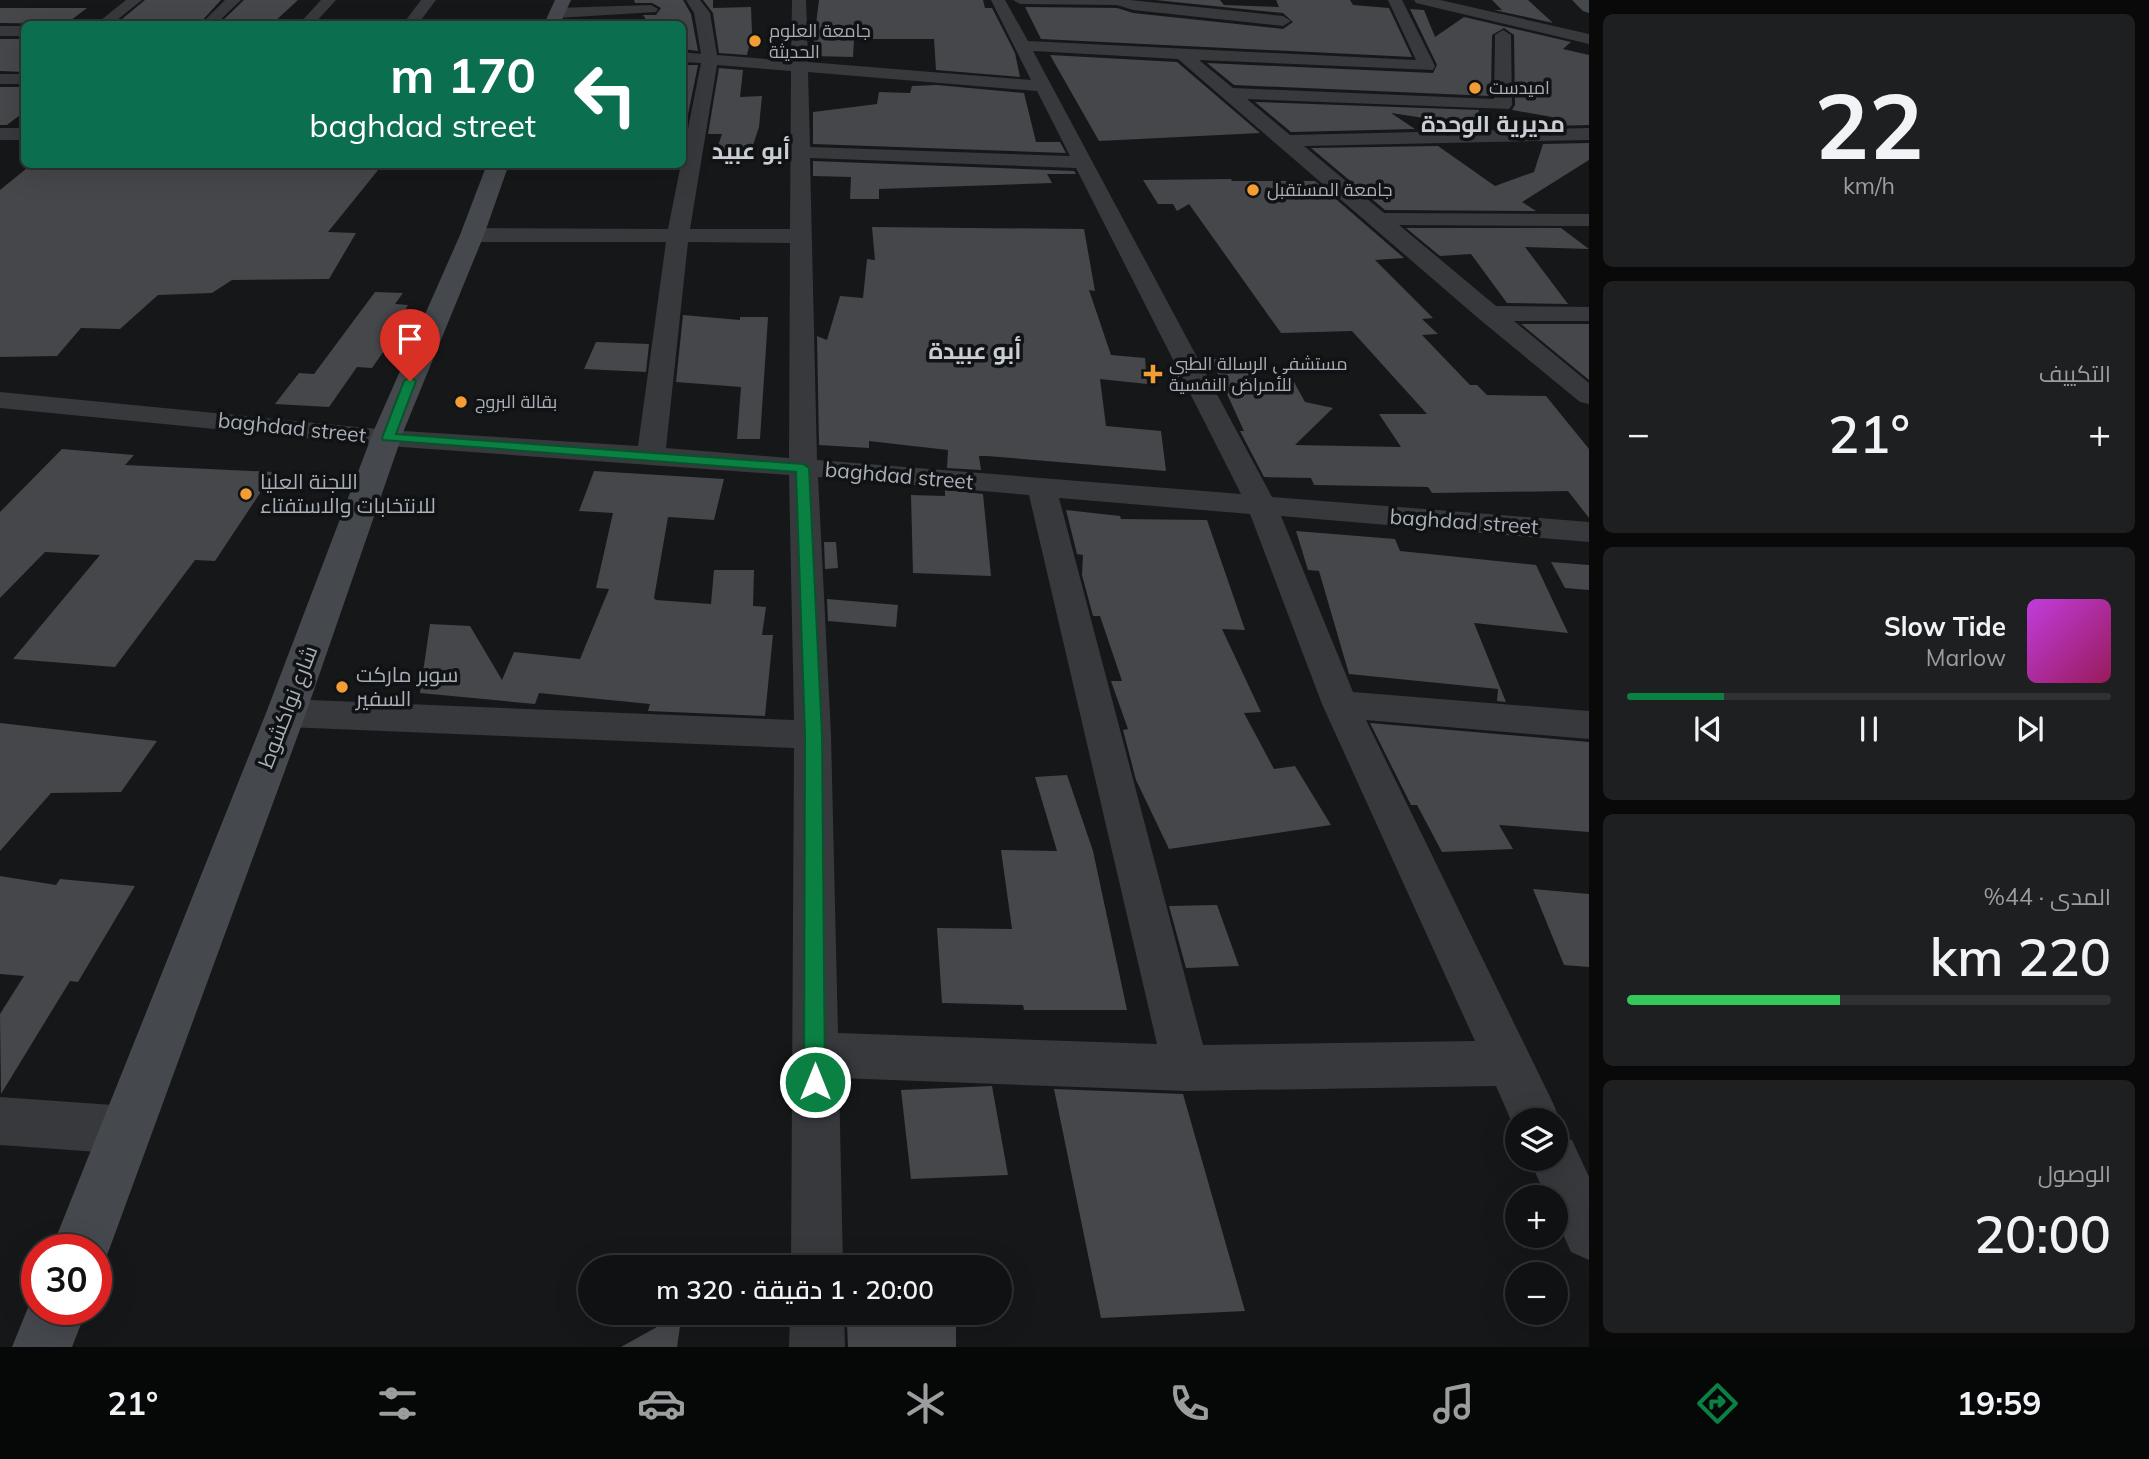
<!DOCTYPE html>
<html lang="ar">
<head>
<meta charset="utf-8">
<style>
	:root { --surface:#101112; --page:#1e1f20; --text:#f1f3f6; --muted:#9c9d9f; --line:#303132; --accent:#0b8043 }
	body { margin:0; font-family:Mulish,Cairo,sans-serif; background:var(--page); color:var(--text); direction:rtl; height:100vh; display:flex; flex-direction:column; font-size:26px; white-space:nowrap }
	* { box-sizing:border-box; margin:0 }
	p { font-size:23px; color:var(--muted) }
	.icon { flex:none; width:38px; height:38px; fill:none; stroke:currentColor; stroke-width:2; stroke-linecap:round; stroke-linejoin:round }
	.map { position:relative; flex:1; overflow:hidden; direction:ltr }
	.sheet { display:flex; flex-direction:column; gap:14px; padding:14px; background:#09090a; width:560px }
	.sheet>* { flex:none }
	.guide { position:absolute; left:21px; top:21px; width:665px; height:147px; border-radius:10px; box-shadow:0 7px 28px #0002,0 0 0 2px var(--line); direction:rtl; background:#0b6e4f; color:#fff; overflow:hidden }
	.tools { position:absolute; left:1505px; top:1108px; display:grid; gap:14px }
	.tools a { display:grid; place-items:center; width:63px; height:63px; border-radius:50%; background:var(--surface); box-shadow:0 7px 28px #0002,0 0 0 2px var(--line); font-size:35px }
	.speed { position:absolute; left:21px; top:1234px; display:flex; gap:14px; font-size:35px; font-weight:700; text-align:center }
	.speed>* { display:grid; place-content:center; width:91px; height:91px; border-radius:50%; background:var(--surface); box-shadow:0 7px 28px #0002,0 0 0 2px var(--line); line-height:1 }
	.speed .limit { border:10px solid #d22; background:#fff; color:#111 }
	.pin { position:absolute; display:grid; place-items:center; width:60px; height:60px; color:#fff; margin:-72px -30px; border-radius:50% 50% 50% 0; rotate:-45deg; box-shadow:0 0 7px #0007 }
	.pin .icon { rotate:45deg }
	.me { position:absolute; width:77px; margin:-38px; rotate:0deg; stroke-linejoin:round; filter:drop-shadow(0 0 5px #0008) }
	.turn { display:flex; align-items:center; gap:24px; height:147px; padding:0 35px; font-size:32px }
	.turn .icon { width:91px; height:91px; stroke-width:2.5 }
	.turn b { display:block; font-size:49px; line-height:60px }
	.big { font-size:52px; font-weight:600; line-height:1.1 }
	.sheet .widget { flex:1; display:flex; flex-direction:column; justify-content:center; gap:10px; min-width:0; padding:0 24px; border-radius:10px; background:var(--page) }
	.sheet .dial { align-items:center; gap:0 }
	.dial b { font-size:91px; line-height:1 }
	.song { display:flex; align-items:center; gap:21px }
	.cover { width:84px; height:84px; border-radius:10px; background:linear-gradient(135deg,hsl(290 70% 55%),hsl(330 70% 35%)) }
	.played { height:7px; border-radius:4px; background:linear-gradient(90deg,var(--accent) 20%,var(--line) 20%) }
	.keys { display:flex; justify-content:space-around; direction:ltr }
	.heat { display:flex; justify-content:space-between; align-items:center; font-size:38px; direction:ltr }
	.charge { height:10px; border-radius:5px; background:linear-gradient(90deg,#34c759 44%,var(--line) 0) }
	.trip { position:absolute; left:578px; top:1255px; width:434px; height:70px; border-radius:35px; background:var(--surface); box-shadow:0 7px 28px #0002,0 0 0 2px var(--line); font-weight:600; line-height:70px; text-align:center; direction:rtl }
	.tabs { display:flex; height:112px; justify-content:space-around; align-items:center; background:#060707; color:var(--muted) }
	.tabs .icon { width:49px; height:49px }
	.tabs .current { color:var(--accent) }
	.tabs b { font-size:32px; color:var(--text) }
	main { display:flex; flex:1; min-height:0 }
	.map>svg:first-child { display:block }
	.building { fill:#45474b }
	.lines { fill:none; stroke-linecap:round; stroke-linejoin:round }
	.street { fill:#37393d; fill-rule:evenodd }
	.secondary { fill:#45484d; fill-rule:evenodd }
	.route { fill:#0b8043; stroke:#07532c; stroke-width:2 }
	.poi-dot { fill:#f39d34; stroke:#111213; stroke-width:2.5 }
	.labels { text-anchor:middle; stroke-width:7; stroke-linejoin:round; paint-order:stroke }
	.far-poi-label { font-size:18px; fill:#a8afb8; stroke:#111213; text-anchor:start }
	.street-label { font-size:21px; fill:#a8afb8; stroke:#111213 }
	.poi-label { font-size:21px; fill:#a8afb8; stroke:#111213; text-anchor:start }
	.far-district-label { font-size:23px; font-weight:bold; fill:#c9ced4; stroke:#111213 }
</style>
</head>
<body>
<main>
<section class="sheet">
<div class="widget dial"><b>22</b><p>km/h</p></div>
<div class="widget"><p>التكييف</p>
<div class="heat"><a>−</a><b class="big">21°</b><a>+</a></div>
</div>
<div class="widget">
<div class="song"><i class="cover"></i><div><b>Slow Tide</b><p>Marlow</p></div></div>
<div class="played"></div>
<div class="keys"><svg class="icon" aria-label="previous" viewBox="0 0 24 24"><path d="M18 5L8 12l10 7zM5 5v14"/></svg><svg class="icon" aria-label="pause" viewBox="0 0 24 24"><path d="M8 5v14M16 5v14"/></svg><svg class="icon" aria-label="next" viewBox="0 0 24 24"><path d="M6 5l10 7-10 7zM19 5v14"/></svg></div>
</div>
<div class="widget"><p>المدى · 44%</p><b class="big">220 km</b><div class="charge"></div></div>
<div class="widget"><p>الوصول</p><b class="big">20:00</b></div>
</section>
<div class="map">
<svg width="1589" height="1347" viewBox="0 0 1589 1347">
	<rect width="100%" height="100%" fill="#161718"/>
	<path class="building" d="M145 0H221L199 24H116Z
		M244 0H298L272 24H219Z
		M634 0H683L691 14 698 51 682 49V24H649L643 15H656L661 8 652 3H635Z
		M703 0H713V8L751 7 752 33 747 55 719 53 713 13Z
		M819 0H983L985 8H992L1015 53 1020 77 936 70 934 39H854L853 57 812 56Z
		M1155 0H1220L1224 5 1279 7 1276 0H1350L1353 5 1389 8 1412 57 1041 39 1025 7 1117 8 1133 13 1283 29 1293 22 1283 13Z
		M1492 0H1528L1553 23 1494 10H1502Z
		M0 8H87L66 24 0 23Z
		M1410 9 1424 10 1435 37 1464 17 1571 42 1563 49 1589 55V125L1549 126 1552 117 1512 110 1515 105 1514 35 1504 28 1492 35 1491 96 1234 85 1207 63 1433 73 1437 65Z
		M24 39V72L0 71V39Z
		M1050 55 1177 62 1260 133 1099 141Z
		M682 65H698L684 134H682Z
		M719 68 743 70 740 97 762 96 759 127 750 154 716 152 722 134H708Z
		M937 85 1024 93 1036 142H1060L1066 153 813 144V112L877 104 879 92 910 93 912 86Z
		M24 87V112L7 125H0V87Z
		M1255 102 1479 110 1477 126 1391 113 1415 129 1291 132Z
		M1589 143V160L1522 202 1536 211 1385 210 1311 148 1438 146 1495 186 1534 172 1543 144Z
		M813 161 1074 171 1076 174H1047L1052 183 879 189V199H850L851 177 813 176Z
		M32 164H383L328 232 356 233 329 279 232 280 212 293 158 295 120 329 81 328 57 356 0 357V190Z
		M1231 179 1232 181H1315L1404 258 1375 260 1433 318 1422 319 1438 334 1422 335 1470 385H1477L1487 395 1546 396 1589 449V518L1568 491 1432 493 1428 487 1314 485 1311 478 1264 477 1240 431H1244L1211 359 1244 360 1254 381 1294 382 1305 402 1333 408 1295 445 1401 447 1379 414H1427L1352 331 1281 333 1189 204 1177 211 1173 204H1158L1143 180Z
		M872 227 1084 229 1095 291 1089 290 1111 355 1145 358 1147 384 1100 379 1106 426 1161 431 1166 471 987 456H979L981 470 947 468 948 450 869 441V448L819 445 817 336 827 340 840 296 863 298 867 259 875 260Z
		M1406 228H1561L1589 249 1525 247 1568 304 1507 303 1471 254 1440 256Z
		M375 292 403 293 395 304 408 305 393 332H397L372 368 357 367 329 407 275 404 299 373 314 374Z
		M683 315 740 320V317H768L760 439H737L741 387 676 382Z
		M1521 324H1589V380Z
		M596 342 649 344 646 372 584 369Z
		M62 449 134 455 125 465 274 472 215 561 195 560 115 667 13 659 100 555 45 552 0 598V512Z
		M594 471 724 479 714 520 668 517 654 598 656 600 711 604 714 570H754L753 606 766 607 762 635H773L765 716 648 711 650 704 539 693 535 704 420 693 430 624 470 626 502 680 514 652 580 659 609 589 596 588 613 513 579 511Z
		M945 490 983 494 991 576 913 573 911 495 945 496Z
		M1066 510 1120 516 1121 519 1207 520 1245 630 1222 629 1261 712 1244 713 1274 769 1295 766 1331 825 1169 849 1136 780 1123 730 1128 729 1111 681H1122L1100 616H1093L1082 575 1083 555 1077 554Z
		M1296 531 1395 539 1400 551 1536 565 1568 633 1474 623 1506 702 1497 701 1498 689 1349 674 1319 571 1308 570Z
		M824 542H836L838 568 825 569Z
		M1551 562 1589 565V590L1565 588Z
		M827 599 898 605 896 627 828 621Z
		M0 723 157 741 121 792 51 793 0 851Z
		M1370 723 1589 742V832L1499 825 1513 849 1442 852 1417 805H1411Z
		M1067 775 1093 851 1127 1010H1024L1023 1005 942 1003 937 928 1012 929 1001 850 1057 851 1035 777Z
		M0 876 56 885 60 879 135 886 78 982 70 981 1 1094 0 1014 24 976 0 974Z
		M1533 889 1589 894V967L1564 965Z
		M1217 905 1239 966 1186 968 1169 906Z
		M992 1086 1008 1175 911 1179 901 1090Z
		M1054 1089 1183 1094 1245 1311 1101 1318Z
		M682 1313 677 1347H621Z
		M847 1323 956 1326V1347H848Z"/>
	<g class="lines">
		<path class="street" d="M126 0H142L112 24H96Z
			M225 0H241L216 24H201Z
			M321 0H336L314 24H299Z
			M421 0H436L418 24H403Z
			M686 0H700L710 13 717 55 791 61 792 0H806L808 62 1031 80 991 0H1005L1028 41 1416 60 1388 0H1402L1435 66 1433 70 1199 60 1233 88 1494 99 1495 35 1503 30 1511 35 1512 105 1509 109 1247 99 1290 135 1589 128V140L1304 146 1384 213 1589 214V226L1399 225 1496 306 1589 307V321H1514L1589 383V404L1580 402 1478 318 1178 59 1033 51 1272 497 1589 522V542L1281 516 1353 692 1589 711V739L1366 720 1553 1103 1560 1120 1556 1131V1120H1517V1134L1496 1086 1186 1091 839 1078 843 1267H791L794 748 286 727 273 723 268 713 273 703 286 699 794 720 789 475 388 446 0 408V392L388 430 638 446 666 242H472L464 240 461 235 464 230 472 228 668 229 701 63 682 62V52L701 54 694 13ZM717 65 791 71 790 229H690ZM808 72 1037 91 1070 156 810 147ZM810 158 1076 168 1241 494 817 460ZM688 242 790 243 789 458 666 448ZM818 477 1029 495 1157 1044 838 1033 831 735ZM1059 498 1250 514 1322 704 1475 1041 1203 1045Z
			M1013 0H1130L1283 16 1291 21 1283 26 1133 10 1117 5 1020 4Z
			M1414 0H1440L1589 34V44L1416 3Z
			M651 5 658 9 656 12 557 18 549 13 557 8Z
			M0 26H24V36H0Z
			M0 74H24V84H0Z
			M0 128H24V140H0Z
			M0 1097 127 1106 144 1113 151 1130 144 1147 127 1154 0 1145Z
			M1556 1134 1572 1140 1589 1177V1260L1571 1252 1556 1219V1197H1546L1529 1158H1556Z
			M790 1312H844L845 1347H789Z"/>
		<path class="secondary" d="M555 0H571L560 24H544Z
			M1572 0H1589V13L1583 11Z
			M487 164H509L484 235 404 430 306 713 109 1250 100 1270 96 1272V1250H51L266 713 374 430 460 235Z
			M36 1288 37 1309H87L72 1347H12Z"/>
	</g>
	<path class="route" d="M410 377 416 381 396 434 803 464 809 468 822 735 825 1082 822 1089 815 1092 807 1089 804 1082 805 735 796 472 383 440 382 438 404 381Z"/>
	<g class="poi-dot">
		<circle cx="755" cy="41" r="7"/>
		<circle cx="1475" cy="88" r="7"/>
		<circle cx="1253" cy="190" r="7"/>
		<path d="M1149.5 363.5h7v7h7v7h-7v7h-7v-7h-7v-7h7z"/>
		<circle cx="461" cy="402" r="7"/>
		<circle cx="246" cy="494" r="7"/>
		<circle cx="342" cy="687" r="7"/>
	</g>
	<g class="labels">
		<g class="far-poi-label">
			<text x="769" y="37">جامعة العلوم<tspan x="769" dy="21">الحديثة</tspan></text>
			<text x="1489" y="94">اميدست</text>
			<text x="1267" y="196">جامعة المستقبل</text>
			<text x="1169" y="370">مستشفى الرسالة الطبي<tspan x="1169" dy="21">للأمراض النفسية</tspan></text>
			<text x="475" y="408">بقالة البروج</text>
		</g>
		<g class="street-label">
			<text transform="translate(292 428) rotate(6)" y="7">baghdad street</text>
			<text transform="translate(899 476) rotate(5)" y="7">baghdad street</text>
			<text transform="translate(1464 522) rotate(4)" y="7">baghdad street</text>
			<text transform="translate(288 707) rotate(-69)" y="7">شارع نواكشوط</text>
		</g>
		<g class="poi-label">
			<text x="260" y="489">اللجنة العليا<tspan x="260" dy="24">للانتخابات والاستفتاء</tspan></text>
			<text x="356" y="682">سوبر ماركت<tspan x="356" dy="24">السفير</tspan></text>
		</g>
		<g class="far-district-label">
			<text x="1493" y="132">مديرية الوحدة</text>
			<text x="751" y="159">أبو عبيد</text>
			<text x="975" y="359">أبو عبيدة</text>
		</g>
	</g>
</svg>
<div class="tools">
<a><svg class="icon" aria-label="layers" viewBox="0 0 24 24"><path d="M12 4l9 5-9 5-9-5zM3 14l9 5 9-5"/></svg></a>
<a>+</a>
<a>−</a>
</div>
<div class="speed"><div class="limit">30</div></div>
<div class="pin" style="left:410px;top:381px;background:#d93025"><svg class="icon" aria-label="arrive" viewBox="0 0 24 24"><path d="M6 21V4h12l-3 4 3 4H6"/></svg></div>
<svg class="me" style="left:815px;top:1082px" viewBox="-20 -20 40 40"><circle r="17" fill="#0b8043" stroke="#fff" stroke-width="3"/><path d="M0-11L8 9 0 5-8 9z" fill="#fff"/></svg>
<div class="trip">20:00 · 1 دقيقة · 320 m</div>
<div class="guide">
<div class="turn"><svg class="icon" aria-label="left" viewBox="0 0 24 24"><path d="M17 20v-9H6M10 6l-5 5 5 5"/></svg><div><b>170 m</b>baghdad street</div></div>
</div>
</div>
</main>
<nav class="tabs">
<b>19:59</b>
<svg class="icon current" aria-label="directions" viewBox="0 0 24 24"><path d="M12 3l9 9-9 9-9-9zM9 14v-3h6M13 9l2 2-2 2"/></svg>
<svg class="icon" aria-label="music" viewBox="0 0 24 24"><path d="M9 18V5l10-2v13"/><circle cx="6" cy="18" r="3"/><circle cx="16" cy="16" r="3"/></svg>
<svg class="icon" aria-label="phone" viewBox="0 0 24 24"><path d="M5 4h4l2 5-3 2q2 4 5 5l2-3 5 2v4C11 20 4 13 5 4z"/></svg>
<svg class="icon" aria-label="climate" viewBox="0 0 24 24"><path d="M12 3v18M4 7l16 10M4 17L20 7"/></svg>
<svg class="icon" aria-label="car" viewBox="0 0 24 24"><path d="M5 17H2v-5l4-1 3-4h7l3 4 3 1v5h-3M9 17h6M6 11h13"/><circle cx="7" cy="17" r="2"/><circle cx="17" cy="17" r="2"/></svg>
<svg class="icon" aria-label="filters" viewBox="0 0 24 24"><path d="M4 7h16M4 17h16"/><circle cx="9" cy="7" r="2"/><circle cx="15" cy="17" r="2"/></svg>
<b>21°</b>
</nav>
</body>
</html>
